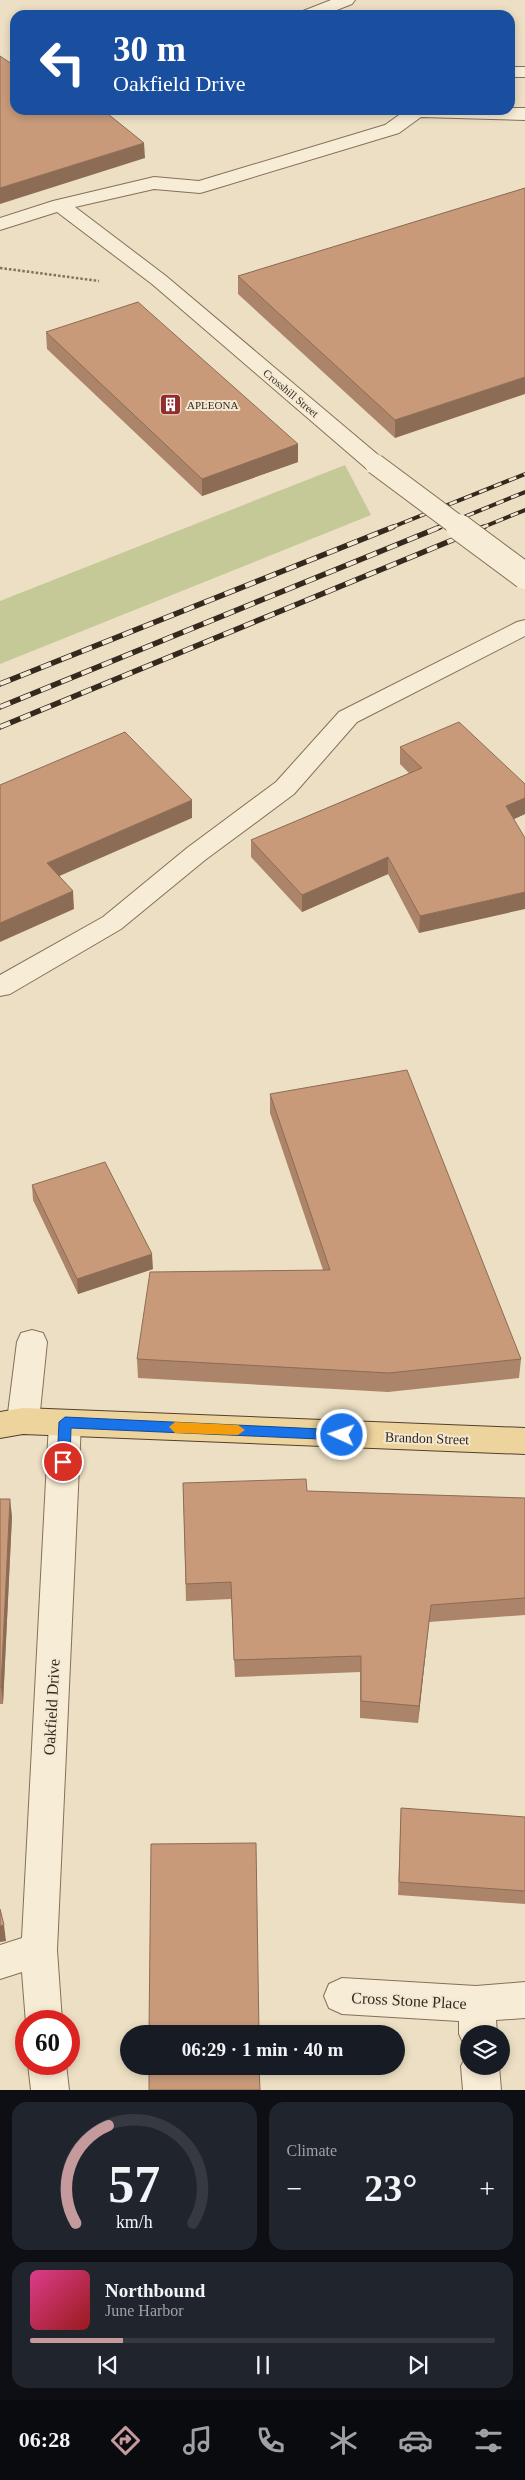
<!DOCTYPE html>
<html lang="en">
<head>
<meta charset="utf-8">
<style>
	:root { --surface:#171b24; --page:#20242c; --text:#f1f3f6; --muted:#9ea1a6; --line:#363941; --accent:#c59a9c }
	body { margin:0; font-family:Georgia,serif; background:var(--page); color:var(--text); height:100vh; display:flex; flex-direction:column; font-size:19px; white-space:nowrap }
	* { box-sizing:border-box; margin:0 }
	p { font-size:16px; color:var(--muted) }
	.icon { flex:none; width:28px; height:28px; fill:none; stroke:currentColor; stroke-width:2; stroke-linecap:round; stroke-linejoin:round }
	.map { position:relative; height:2090px; overflow:hidden }
	.details { display:flex; flex-direction:column; gap:12px; padding:12px; background:#0d0f14; flex:1 }
	.details>* { flex:none }
	.hud { position:absolute; left:10px; top:10px; width:505px; height:105px; border-radius:15px; box-shadow:0 2px 8px #0003; background:#1a4fa0; color:#fff; overflow:hidden }
	.buttons { position:absolute; left:460px; top:2025px; display:grid; gap:10px }
	.buttons a { display:grid; place-items:center; width:50px; height:50px; border-radius:50%; background:var(--surface); box-shadow:0 2px 8px #0003; font-size:25px }
	.speed { position:absolute; left:15px; top:2010px; display:flex; gap:10px; font-size:25px; font-weight:700; text-align:center }
	.speed>* { display:grid; place-content:center; width:65px; height:65px; border-radius:50%; background:var(--surface); box-shadow:0 2px 8px #0003; line-height:1 }
	.speed .limit { border:8px solid #d22; background:#fff; color:#111 }
	.pin { position:absolute; display:grid; place-items:center; width:42px; height:42px; color:#fff; margin:-21px; border:2px solid #fff; border-radius:50%; box-shadow:0 1px 5px #0007 }
	.me { position:absolute; width:55px; margin:-28px; rotate:273deg; stroke-linejoin:round; filter:drop-shadow(0 0 4px #0008) }
	.turn { display:flex; align-items:center; gap:18px; height:105px; padding:0 20px; font-size:22px }
	.turn .icon { width:65px; height:65px; stroke-width:2.5 }
	.turn b { display:block; font-size:35px; line-height:42px }
	.big { font-size:38px; font-weight:700; line-height:1.1 }
	.details .card { flex:1; display:flex; flex-direction:column; justify-content:center; gap:8px; min-width:0; padding:0 18px; border-radius:15px; background:var(--page) }
	.details .dial { align-items:center; gap:0 }
	.dial svg { height:130px; overflow:visible; fill:none; stroke:var(--line); stroke-width:7; stroke-linecap:round; text-anchor:middle }
	.dial text { fill:var(--text); stroke:none }
	.song { display:flex; align-items:center; gap:15px }
	.cover { width:60px; height:60px; border-radius:8px; background:linear-gradient(135deg,hsl(330 70% 55%),hsl(0 70% 35%)) }
	.played { height:5px; border-radius:2px; background:linear-gradient(90deg,var(--accent) 20%,var(--line) 20%) }
	.keys { display:flex; justify-content:space-around; direction:ltr }
	.heat { display:flex; justify-content:space-between; align-items:center; font-size:28px; direction:ltr }
	.details .tiles { flex:1; display:grid; gap:12px; grid-template-columns:1fr 1fr }
	.card:last-child { grid-column:span 2 }
	.trip { position:absolute; left:120px; top:2025px; width:285px; height:50px; border-radius:25px; background:var(--surface); box-shadow:0 2px 8px #0003; font-weight:700; line-height:50px; text-align:center }
	.tab-bar { display:flex; height:80px; justify-content:space-around; align-items:center; background:#090b0e; color:var(--muted) }
	.tab-bar .icon { width:35px; height:35px }
	.tab-bar .selected { color:var(--accent) }
	.tab-bar b { font-size:22px; color:var(--text) }
	.map>svg:first-child { display:block }
	.green { fill:#c4c997 }
	.lines { fill:none; stroke-linecap:round; stroke-linejoin:round }
	.minor-casing { stroke:#85705a; stroke-width:2 }
	.major-casing { stroke:#523f2f; stroke-width:2 }
	.path { stroke:#85705a; stroke-width:2.5; stroke-dasharray:2.5 2; stroke-linecap:butt }
	.minor { fill:#f7ecd5; fill-rule:evenodd }
	.major { fill:#edd39c; fill-rule:evenodd }
	.rail-far1-casing { stroke:#35291e; stroke-width:4 }
	.rail-casing { stroke:#35291e; stroke-width:5.5 }
	.rail-far1 { stroke:#f3e9d2; stroke-width:2.5; stroke-dasharray:8; stroke-linecap:butt }
	.rail { stroke:#f3e9d2; stroke-width:4; stroke-dasharray:11; stroke-linecap:butt }
	.minor-bridge-far1-casing { stroke:#85705a; stroke-width:22; stroke-linecap:butt }
	.minor-bridge-casing { stroke:#85705a; stroke-width:28; stroke-linecap:butt }
	.minor-bridge-far1 { stroke:#f7ecd5; stroke-width:20 }
	.minor-bridge { stroke:#f7ecd5; stroke-width:26 }
	.wall { fill:#ac8469 }
	.shaded-wall { fill:#8c6c55 }
	.building { fill:#c89a7a; stroke:#8c6c55 }
	.route { fill:#1a73e8; stroke:#114b97 }
	.slow { fill:#f59e0b }
	.labels { text-anchor:middle; stroke-width:4; stroke-linejoin:round; paint-order:stroke }
	.far-street-label { font-size:11px; fill:#35291e; stroke:#f3e9d2 }
	.far-poi-label { font-size:11px; fill:#35291e; stroke:#f3e9d2; text-anchor:start }
	.street-label { font-size:14px; fill:#35291e; stroke:#f3e9d2 }
	.near-street-label { font-size:16px; fill:#35291e; stroke:#f3e9d2 }
</style>
</head>
<body>
<div class="map">
<svg width="525" height="2090" viewBox="0 0 525 2090">
	<rect width="100%" height="100%" fill="#ecdfc3"/>
	<path class="green" d="M345 465 371 515 0 664V601Z"/>
	<g class="lines">
		<defs>
			<path id="minor" d="M331 0H355L352 4 324 15H300L303 11Z
				M510 67H525V77H510Z
				M510 108H525V120L421 117 399 133 207 191 200 193 154 189 75 207 166 276 383 459 386 464 383 469 375 471 367 469 152 284 57 212 0 230V218L53 201 154 177 199 181 385 125 406 110H510Z
				M525 620V636L357 722 294 794 205 860 121 929 10 994 0 996V975L103 917 187 848 276 782 339 712 517 622Z
				M32 1330 43 1333 47 1342 39 1421 34 1430 23 1434 12 1430 7 1421 17 1342 21 1333Z
				M65 1410 76 1414 81 1423 57 1950 62 2021 26 2023 22 1972 0 1979V1945L22 1938 49 1423 54 1414Z
				M342 1978 476 1986 525 1982V2018L496 2020 497 2034H469V2048L465 2047 459 2034V2021L342 2014 329 2008 324 1996 329 1984Z
				M469 2052V2066H499L501 2090H463L461 2066Z
				M28 2064H66L69 2090H31Z"/>
			<path id="major" d="M23 1408 525 1428V1454L23 1434 0 1438V1412Z"/>
		</defs>
		<use href="#minor" class="minor-casing"/>
		<use href="#major" class="major-casing"/>
		<path class="path" d="M0 268 99 281"/>
		<use href="#minor" class="minor"/>
		<use href="#major" class="major"/>
		<defs>
			<path id="rail-far1" d="M390 528 525 474
				M437 528 525 492
				M481 528 525 510"/>
			<path id="rail" d="M0 684 393 527
				M0 707 440 527
				M0 727 484 527"/>
		</defs>
		<use href="#rail-far1" class="rail-far1-casing"/>
		<use href="#rail" class="rail-casing"/>
		<use href="#rail-far1" class="rail-far1"/>
		<use href="#rail" class="rail"/>
		<defs>
			<path id="minor-bridge-far1" d="M375 464 461 528"/>
			<path id="minor-bridge" d="M459 527 525 576"/>
		</defs>
		<use href="#minor-bridge-far1" class="minor-bridge-far1-casing"/>
		<use href="#minor-bridge" class="minor-bridge-casing"/>
		<use href="#minor-bridge-far1" class="minor-bridge-far1"/>
		<use href="#minor-bridge" class="minor-bridge"/>
	</g>
	<path class="wall" d="M525 188 395 438 238 294V276Z
		M46 332 298 444V462L202 496 47 349Z
		M400 747 525 784V814L514 819 419 933 388 874 302 912 251 857V840L409 773 400 764Z
		M270 1094 521 1359 519 1378 388 1392 138 1378 137 1359 323 1270 270 1113Z
		M32 1185 153 1269 78 1294 33 1200Z
		M183 1483 307 1491 525 1498V1615L429 1622 418 1723 360 1718V1672L235 1677 231 1599 186 1601Z
		M0 1499 12 1516 3 1704H0Z
		M401 1808 525 1817V1904L398 1895Z"/>
	<path class="shaded-wall" d="M144 143 145 158 0 204V188Z
		M525 377V394L395 438V420Z
		M298 444V462L202 496V479Z
		M525 798V814L505 823 506 806Z
		M192 800V818L48 881 47 863Z
		M388 857V874L302 912V895Z
		M73 891 74 909 0 942V923Z
		M525 892V909L419 933 420 916Z
		M152 1254 153 1269 78 1294 77 1279Z
		M10 1499 12 1516 3 1704 1 1687Z
		M431 1605 429 1622 418 1723 419 1706Z
		M4 1925 6 1941 0 1942V1926Z"/>
	<path class="building" d="M0 56 15 66V110H103L144 143 0 188Z
		M525 188V377L395 420 238 276Z
		M138 302 298 444 202 479 46 332Z
		M459 722 525 784V798L506 806 525 838V892L420 916 388 857 302 895 251 840 422 768 400 747Z
		M125 732 192 800 47 863 73 891 0 923V785Z
		M407 1070 521 1359 389 1373 137 1359 150 1272 330 1270 270 1094Z
		M105 1162 152 1254 77 1279 32 1185Z
		M306 1479 307 1491 525 1498V1598L431 1605 419 1706 361 1701V1656L234 1660 231 1582 186 1584 183 1483Z
		M0 1499H10L1 1687H0Z
		M401 1808 525 1817V1891L399 1882Z
		M256 1843 259 2034H149L151 1844Z
		M0 1909 4 1925 0 1926Z
		M149 2066H259L260 2090H149Z"/>
	<path class="route" d="M65 1417 342 1430 348 1435 342 1440 71 1428 70 1462 63 1467 57 1462 59 1422Z"/>
	<path class="slow" d="M175 1422 238 1425 245 1430 238 1435 175 1433 169 1427Z"/>
	<defs>
		<symbol id="building-square" viewBox="-11 -11 22 22"><rect x="-9" y="-9" width="18" height="18" rx="4" fill="#902e2f" stroke="#f3e9d2"/><path d="M-4-6H4V6H1V3H-1V6H-4ZM-2.5-4.3h1.7v1.8h-1.7ZM.8-4.3h1.7v1.8H.8ZM-2.5-1h1.7V.8h-1.7ZM.8-1h1.7V.8H.8Z" fill="#fff"/></symbol>
	</defs>
	<g fill-rule="evenodd">
		<use href="#building-square" x="158" y="392" width="25" height="25"/>
	</g>
	<g class="labels">
		<g class="far-street-label">
			<text transform="translate(291 393) rotate(40)" y="4">Crosshill Street</text>
		</g>
		<g class="far-poi-label">
			<text x="187" y="409">APLEONA</text>
		</g>
		<g class="street-label">
			<text transform="translate(427 1438) rotate(2)" y="5">Brandon Street</text>
		</g>
		<g class="near-street-label">
			<text transform="translate(51 1707) rotate(-87)" y="6">Oakfield Drive</text>
			<text transform="translate(409 2000) rotate(3)" y="6">Cross Stone Place</text>
		</g>
	</g>
</svg>
<div class="buttons">
<a><svg class="icon" aria-label="layers" viewBox="0 0 24 24"><path d="M12 4l9 5-9 5-9-5zM3 14l9 5 9-5"/></svg></a>
</div>
<div class="speed"><div class="limit">60</div></div>
<div class="pin" style="left:63px;top:1462px;background:#d93025"><svg class="icon" aria-label="arrive" viewBox="0 0 24 24"><path d="M6 21V4h12l-3 4 3 4H6"/></svg></div>
<svg class="me" style="left:342px;top:1435px" viewBox="-20 -20 40 40"><circle r="17" fill="#1a73e8" stroke="#fff" stroke-width="3"/><path d="M0-11L8 9 0 5-8 9z" fill="#fff"/></svg>
<div class="trip">06:29 · 1 min · 40 m</div>
<div class="hud">
<div class="turn"><svg class="icon" aria-label="left" viewBox="0 0 24 24"><path d="M17 20v-9H6M10 6l-5 5 5 5"/></svg><div><b>30 m</b>Oakfield Drive</div></div>
</div>
</div>
<section class="details">
<div class="tiles">
<div class="card dial"><svg viewBox="0 0 100 80">
<path d="M14 69A42 42 0 1 1 86 69"/>
<path d="M14 69A42 42 0 0 1 34 9" stroke="#c59a9c"/>
<text x="50" y="56" font-size="32" font-weight="700">57</text>
<text x="50" y="72" font-size="11">km/h</text>
</svg></div>
<div class="card"><p>Climate</p>
<div class="heat"><a>−</a><b class="big">23°</b><a>+</a></div>
</div>
<div class="card">
<div class="song"><i class="cover"></i><div><b>Northbound</b><p>June Harbor</p></div></div>
<div class="played"></div>
<div class="keys"><svg class="icon" aria-label="previous" viewBox="0 0 24 24"><path d="M18 5L8 12l10 7zM5 5v14"/></svg><svg class="icon" aria-label="pause" viewBox="0 0 24 24"><path d="M8 5v14M16 5v14"/></svg><svg class="icon" aria-label="next" viewBox="0 0 24 24"><path d="M6 5l10 7-10 7zM19 5v14"/></svg></div>
</div>
</div>
</section>
<nav class="tab-bar">
<b>06:28</b>
<svg class="icon selected" aria-label="directions" viewBox="0 0 24 24"><path d="M12 3l9 9-9 9-9-9zM9 14v-3h6M13 9l2 2-2 2"/></svg>
<svg class="icon" aria-label="music" viewBox="0 0 24 24"><path d="M9 18V5l10-2v13"/><circle cx="6" cy="18" r="3"/><circle cx="16" cy="16" r="3"/></svg>
<svg class="icon" aria-label="phone" viewBox="0 0 24 24"><path d="M5 4h4l2 5-3 2q2 4 5 5l2-3 5 2v4C11 20 4 13 5 4z"/></svg>
<svg class="icon" aria-label="climate" viewBox="0 0 24 24"><path d="M12 3v18M4 7l16 10M4 17L20 7"/></svg>
<svg class="icon" aria-label="car" viewBox="0 0 24 24"><path d="M5 17H2v-5l4-1 3-4h7l3 4 3 1v5h-3M9 17h6M6 11h13"/><circle cx="7" cy="17" r="2"/><circle cx="17" cy="17" r="2"/></svg>
<svg class="icon" aria-label="filters" viewBox="0 0 24 24"><path d="M4 7h16M4 17h16"/><circle cx="9" cy="7" r="2"/><circle cx="15" cy="17" r="2"/></svg>
</nav>
</body>
</html>
